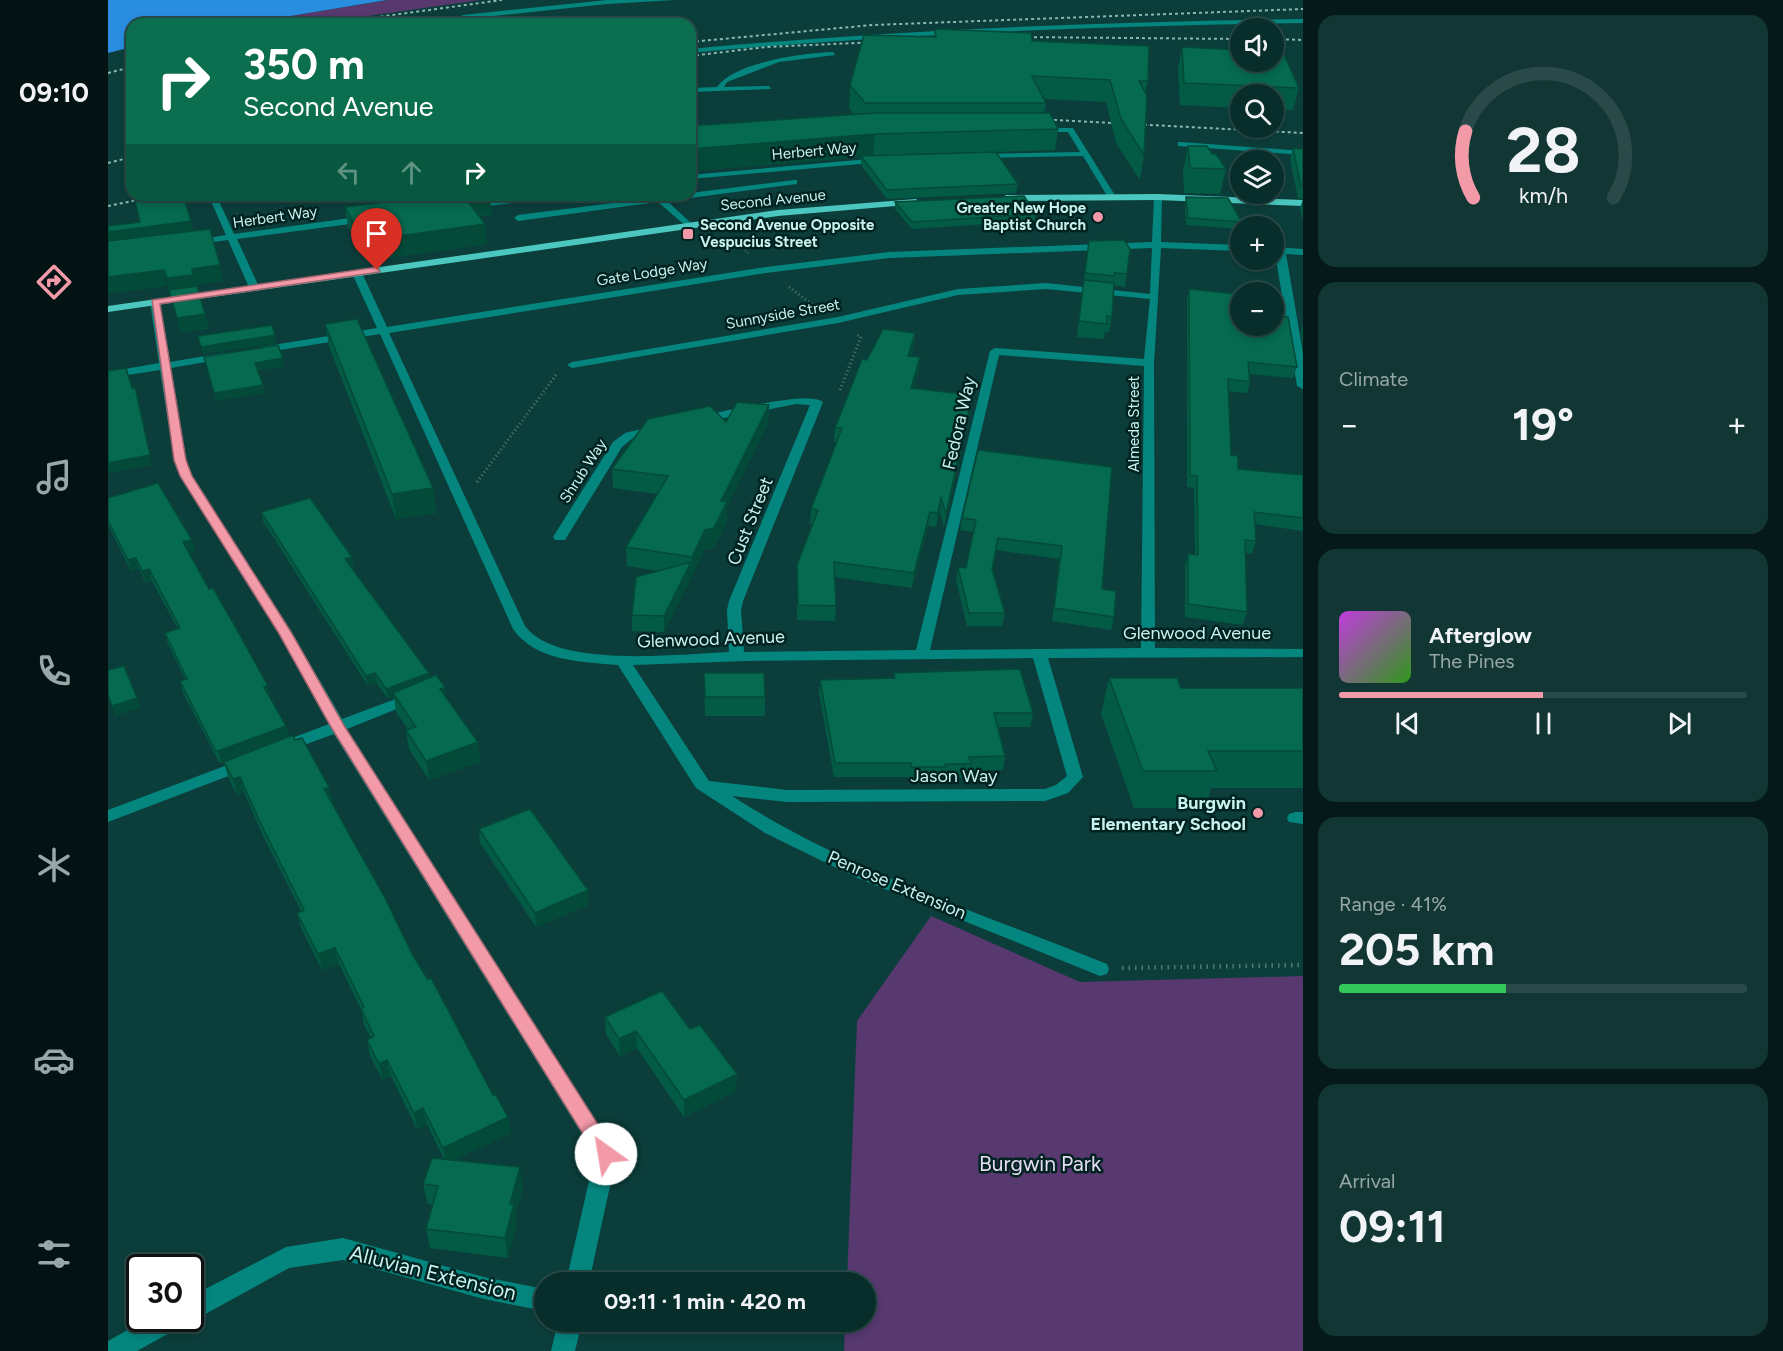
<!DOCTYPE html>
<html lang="en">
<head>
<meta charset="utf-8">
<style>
	:root { --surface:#082e2c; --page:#113634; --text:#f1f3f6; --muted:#98a8a9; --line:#294a48; --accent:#f39aa9 }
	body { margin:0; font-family:Figtree,sans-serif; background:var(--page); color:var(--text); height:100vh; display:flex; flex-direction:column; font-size:22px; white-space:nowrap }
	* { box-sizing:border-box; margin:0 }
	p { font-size:20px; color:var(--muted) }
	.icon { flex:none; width:33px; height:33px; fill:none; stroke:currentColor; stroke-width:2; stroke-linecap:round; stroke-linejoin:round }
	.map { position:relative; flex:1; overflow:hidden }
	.panel { display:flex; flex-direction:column; gap:15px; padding:15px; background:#041918; width:480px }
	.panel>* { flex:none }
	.top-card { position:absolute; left:18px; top:18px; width:570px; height:183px; border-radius:18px; box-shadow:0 3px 9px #0003,0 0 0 2px var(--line); background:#0b6e4f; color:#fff; overflow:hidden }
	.fabs { position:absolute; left:1122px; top:18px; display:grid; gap:12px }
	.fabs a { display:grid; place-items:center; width:54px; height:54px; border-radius:50%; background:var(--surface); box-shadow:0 3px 9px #0003,0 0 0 2px var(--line); font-size:30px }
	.speed { position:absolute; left:18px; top:1254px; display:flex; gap:12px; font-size:30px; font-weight:700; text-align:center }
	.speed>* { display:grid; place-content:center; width:78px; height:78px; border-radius:50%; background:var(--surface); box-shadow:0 3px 9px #0003,0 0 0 2px var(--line); line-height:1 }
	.speed .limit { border:3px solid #111; border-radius:9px; background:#fff; color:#111 }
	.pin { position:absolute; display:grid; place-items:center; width:51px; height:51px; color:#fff; margin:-62px -26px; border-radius:50% 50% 50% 0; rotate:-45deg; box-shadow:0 0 6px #0007 }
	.pin .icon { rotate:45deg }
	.me { position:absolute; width:66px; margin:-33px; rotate:328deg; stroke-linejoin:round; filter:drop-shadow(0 0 4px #0008) }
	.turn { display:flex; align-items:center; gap:21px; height:126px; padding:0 18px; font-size:27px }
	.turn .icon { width:78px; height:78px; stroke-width:2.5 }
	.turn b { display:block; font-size:42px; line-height:51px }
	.lanes { display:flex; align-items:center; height:57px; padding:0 18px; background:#0003; justify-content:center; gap:30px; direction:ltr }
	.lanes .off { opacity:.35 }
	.big { font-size:45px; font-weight:700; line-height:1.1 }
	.panel .tile { flex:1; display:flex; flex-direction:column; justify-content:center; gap:9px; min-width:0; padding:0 21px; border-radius:18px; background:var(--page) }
	.panel .dial { align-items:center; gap:0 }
	.dial svg { height:156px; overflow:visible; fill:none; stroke:var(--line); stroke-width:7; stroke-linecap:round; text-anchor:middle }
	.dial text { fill:var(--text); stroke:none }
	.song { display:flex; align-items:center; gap:18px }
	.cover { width:72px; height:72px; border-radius:9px; background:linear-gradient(135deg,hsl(290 70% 55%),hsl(110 70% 35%)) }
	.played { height:6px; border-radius:3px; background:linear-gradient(90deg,var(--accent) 50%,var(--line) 50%) }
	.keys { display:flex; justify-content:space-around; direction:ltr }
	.heat { display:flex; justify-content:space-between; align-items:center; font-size:33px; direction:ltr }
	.charge { height:9px; border-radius:4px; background:linear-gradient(90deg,#34c759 41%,var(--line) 0) }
	.trip { position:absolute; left:426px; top:1272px; width:342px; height:60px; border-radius:30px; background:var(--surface); box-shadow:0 3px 9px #0003,0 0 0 2px var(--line); font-weight:700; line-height:60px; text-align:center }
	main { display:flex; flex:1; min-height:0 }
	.menu { display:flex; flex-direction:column; width:108px; justify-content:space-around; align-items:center; background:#031212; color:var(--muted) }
	.menu .icon { width:42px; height:42px }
	.menu .on { color:var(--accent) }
	.menu b { font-size:27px; color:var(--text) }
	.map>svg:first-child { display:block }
	.green { fill:#57386f }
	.water { fill:#298de0 }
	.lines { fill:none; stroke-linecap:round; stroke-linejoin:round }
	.path-far2 { stroke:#4c7c78; stroke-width:2; stroke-dasharray:1 2; stroke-linecap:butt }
	.path-far1 { stroke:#4c7c78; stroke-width:3; stroke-dasharray:1 3; stroke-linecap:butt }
	.path { stroke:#4c7c78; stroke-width:4.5; stroke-dasharray:1.5 5; stroke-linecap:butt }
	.minor { fill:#04867f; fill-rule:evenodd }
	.major { fill:#4cc7bf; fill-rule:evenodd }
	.rail { stroke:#8ab7b3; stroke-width:2; stroke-dasharray:3 3; stroke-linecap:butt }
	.wall { fill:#045b45 }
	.shaded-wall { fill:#044a38 }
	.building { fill:#056a50; stroke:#044a38; stroke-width:1.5 }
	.route { fill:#f39aa9; stroke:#9e646e; stroke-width:1.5 }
	.poi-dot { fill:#f39aa9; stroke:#002321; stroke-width:2 }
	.labels { text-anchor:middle; stroke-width:5; stroke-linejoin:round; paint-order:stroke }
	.far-street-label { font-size:15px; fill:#c8f2ed; stroke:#002321 }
	.far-poi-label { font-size:15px; font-weight:bold; fill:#c8f2ed; stroke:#002321; text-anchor:end }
	.street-label { font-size:18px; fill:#c8f2ed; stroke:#002321 }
	.poi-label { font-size:18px; font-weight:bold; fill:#c8f2ed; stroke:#002321; text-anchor:end }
	.near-park-label { font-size:21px; fill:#e7dbf4; stroke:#002321 }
	.near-street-label { font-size:21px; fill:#c8f2ed; stroke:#002321 }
</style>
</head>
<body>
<main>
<nav class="menu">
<b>09:10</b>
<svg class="icon on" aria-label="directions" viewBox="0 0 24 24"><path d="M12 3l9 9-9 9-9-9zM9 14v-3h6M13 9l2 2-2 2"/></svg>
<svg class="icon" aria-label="music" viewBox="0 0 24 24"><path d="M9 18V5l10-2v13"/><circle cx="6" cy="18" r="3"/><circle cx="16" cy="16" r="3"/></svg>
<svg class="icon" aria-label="phone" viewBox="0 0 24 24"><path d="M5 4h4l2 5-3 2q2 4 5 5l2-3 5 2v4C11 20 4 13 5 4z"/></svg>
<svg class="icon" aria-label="climate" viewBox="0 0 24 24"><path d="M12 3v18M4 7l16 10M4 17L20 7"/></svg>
<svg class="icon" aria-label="car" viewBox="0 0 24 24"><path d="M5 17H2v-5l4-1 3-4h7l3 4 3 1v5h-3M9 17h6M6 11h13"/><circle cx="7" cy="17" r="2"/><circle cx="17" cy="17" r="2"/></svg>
<svg class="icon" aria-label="filters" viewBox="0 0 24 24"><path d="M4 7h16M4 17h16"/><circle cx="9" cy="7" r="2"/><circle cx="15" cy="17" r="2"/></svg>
</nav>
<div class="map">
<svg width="1195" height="1351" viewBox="0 0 1195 1351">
	<rect width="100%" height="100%" fill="#0b3e3b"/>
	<path class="green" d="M280 0H372L204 24 138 23Z
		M823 916 972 982 1195 976V1351H736L737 1322H758V1282H739L749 1021Z"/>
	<path class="water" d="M0 0H279L134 24H24V47L0 53Z"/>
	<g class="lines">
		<path class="path-far2" d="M624 238 641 254"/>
		<path class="path-far1" d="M681 287 706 306
			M732 390 753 337 748 334
			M369 482 448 375"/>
		<path class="path" d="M1014 968 1195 965"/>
		<path class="minor" d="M499 0H567L499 4 357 19 351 24H345L355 15Z
			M1195 19V23C990 26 786 34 582 53V49C786 30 990 22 1195 19Z
			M725 52 727 55 671 62 619 82 616 87 661 86 663 89 582 92V88L609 87C626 62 696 53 725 52Z
			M930 128H965L1008 197 1007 199H1001L975 156 871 158 867 156 871 154 972 152 960 132H927Z
			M1073 142 1195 151V155L1070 146V142Z
			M772 158 776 160 775 162 582 179V175Z
			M686 180H689V184L559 201 583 223V227L580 228 550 202 410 221 406 218 410 215 545 198 543 195H582V193Z
			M1050 194 1054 197 1053 242 1132 245V251L1053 248 1046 363 1047 648 1195 649V657L940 658 975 777 960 793 937 801 679 802 624 796C739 870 872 913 999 964L1001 969 999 974 992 976 747 877 657 833 588 788 510 665C474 662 427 661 405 629L272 334 153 353 148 350 153 347 269 328 244 273 249 270 254 273 279 327 658 267 781 252 1044 242 1046 197ZM1044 248 1042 294 938 283 850 289 730 317 464 362 459 365 464 368 730 323 850 295 938 289 1042 299 1036 359 887 348 882 351 808 650 636 652 633 610 635 601 715 402C700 390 613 412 591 417L585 420 591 423 688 404 702 405 621 601 619 610 621 652C572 654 448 669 417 626L281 333 658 273 781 258ZM891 355 1036 366 1033 648 822 650ZM925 658 959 776 948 785 937 789 679 790 601 781 525 665 638 661Z
			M105 195H114L110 199 126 234 257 216 261 219 257 222 129 239 151 287 146 290 141 287 120 240 84 245 79 242 118 235 102 199Z
			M424 195H448L444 198 364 208 360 205 364 202Z
			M1166 247 1195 249V255L1178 254 1195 353V389L1189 386Z
			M47 299 52 302 62 362 115 353 120 356 115 359 63 368 78 460 84 476 183 631 234 719 301 694 306 692 314 697 311 700 239 729 509 1154 481 1282H458L487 1155 226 734 177 752 169 747 171 743 221 724 169 631 72 476 66 460 52 370 0 378V372L51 363 42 302Z
			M550 425 556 428 554 430 525 438 514 447 457 540H447L445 537 505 442 517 433Z
			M138 758 146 763 144 767 0 822V810Z
			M1187 812H1195V824L1181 822 1179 818 1181 814Z
			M235 1238 376 1277 436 1289V1311L376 1299 235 1260 181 1268 90 1318 82 1321 77 1319 74 1326 29 1351H0V1341L41 1318H82V1297L178 1247Z
			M450 1322H474L467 1351H443Z"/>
		<path class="major" d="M1050 194 1195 200V206L1050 200 898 201 894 198 898 195Z
			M808 199 812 202 811 204 670 216 0 312V306L670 210Z"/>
		<path class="rail" d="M219 24 394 0
			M908 37 1132 39
			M1166 39 1195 40
			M582 42 764 25 1195 9
			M582 56 658 47 770 42
			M0 73 24 67
			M928 119 1195 133
			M582 126 610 125
			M0 163 24 157
			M0 206 54 195"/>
	</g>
	<path class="wall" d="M827 29 924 41 1040 81 1037 93 1036 155 1032 180 1008 143 998 102 936 99 938 103 936 113 950 129 947 150 888 152 910 184 908 193 779 199 753 165V157L582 171V126L746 114 741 108 742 85 826 37Z
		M1074 47 1191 88 1185 110H1166V94H1132V108L1072 105 1070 69Z
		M1080 146 1104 154 1118 169 1112 194 1076 193 1075 171Z
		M1185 148 1195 149V221L1192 208 1195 199 1190 198 1182 159Z
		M294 195H411L382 199 384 215 371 216 377 224 379 244 258 261 240 227 237 207 297 200Z
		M1078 197 1134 222 1133 226H1132V229L1078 225 1077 203Z
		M787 202 928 214 927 221 804 229 787 209Z
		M981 241 1019 274 1017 287 1005 285 1004 317 1001 332H997L996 339 969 337Z
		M1081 289 1131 312 1189 367 1185 378 1141 374 1142 382 1139 393 1120 391 1123 455 1130 469 1195 475V531L1147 524 1148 541 1144 554 1138 553 1139 612 1135 625 1077 617V566L1080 554 1087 555 1086 488 1079 487V299Z
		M1195 323V350L1193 330Z
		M217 324 325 488 328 513 288 519 221 346Z
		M807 333 806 346 803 356 811 370 805 388 864 395 863 408 836 528 832 511 828 527 820 526 804 588 726 577 728 606 727 621 689 620V565L705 524H702L703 509 729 442 726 441 727 428 759 360Z
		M661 405 660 423 619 507V521L606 548 597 549 556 632 524 631V615L550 571 519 566 518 547 549 494 505 488 504 469Z
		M870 450 994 589 1006 617 1003 630 944 621 951 559 888 550 885 570 897 613 894 626H859L848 580 850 567 858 568 865 532 852 530 854 518Z
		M0 498 84 540 87 551 81 553 163 697 162 698 178 726 180 737 221 787 225 802 224 803 304 954 385 1095 400 1117 403 1133 346 1160 415 1187 407 1216 409 1224 400 1258 322 1248 318 1229 325 1205 320 1204 315 1184 336 1159 319 1124 309 1129 283 1076 275 1080 262 1056 259 1040 263 1038 256 1025 253 1009 231 964 214 970 193 928 189 913 193 911 155 836 136 792 129 795 120 777 116 762 114 763 111 762 75 693 72 681 77 679 60 644 57 633 70 629 44 581 38 583 31 569 23 571 0 525Z
		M153 512 244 557 245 566 242 567 322 678 338 698 370 742 372 762 321 780 301 749 298 730 300 729 288 712 286 697 280 699 269 683 260 686 155 521Z
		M596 673 657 697V716H597Z
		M786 673 925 713 922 727H890L897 756 895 770 862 771 861 778H836V781L802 780 801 777H726L711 693 712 680 786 678Z
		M1001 678 1073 688H1195V788H1103L1098 808H1026L993 714Z
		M371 829 481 905 428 927 372 843Z
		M497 1017 582 1029 628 1091 576 1117 529 1048 512 1056 498 1034Z"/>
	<path class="shaded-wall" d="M767 134 765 156 582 171V149Z
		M301 195H411L382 199 384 215 360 218 303 209Z
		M83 221 87 237 0 248V232Z
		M377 224 379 244 258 261 255 241Z
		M112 265 115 281 88 285 89 291 63 295 59 278 84 269Z
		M56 270 60 286 0 294V277Z
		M97 314 101 329 72 333 69 318Z
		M807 333 806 346 799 369 800 356Z
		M167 335 168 343 95 354 93 347Z
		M812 357 811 370 801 401 803 388Z
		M175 358 176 366 149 371 147 363Z
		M155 385 157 393 108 401 106 393Z
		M864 395 863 408 836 528 838 514Z
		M29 397 44 465 0 473V463Z
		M661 405 660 423 619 507V521L606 548 597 549 584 577V557L613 501Z
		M325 488 328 513 288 519 284 494Z
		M833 497 832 511 828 527 830 513Z
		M822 512 820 526 804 588 806 573Z
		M84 540 87 551 78 553 75 542Z
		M244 557 245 566 238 568 237 559Z
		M28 558 31 569 23 571 20 560Z
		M583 562 584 577 556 632V616Z
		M41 569 44 581 38 583 34 571Z
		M267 673 269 683 260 686 258 676Z
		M321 673 323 683 285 693 286 697 280 699 278 689Z
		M160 686 163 697 159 699 156 687Z
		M337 687 340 706 332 689Z
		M29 698 32 708 7 716 4 706Z
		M178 726 180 737 114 763 110 751Z
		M370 742 372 762 321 780 318 761Z
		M132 777 136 792 129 795 125 779Z
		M221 787 225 802 220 804 216 789Z
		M480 890 481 905 428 927 427 913Z
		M227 948 231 964 214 970 210 954Z
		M528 1031 529 1048 512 1056 511 1039Z
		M279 1060 283 1076 275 1080 271 1064Z
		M629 1074 628 1091 576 1117V1100Z
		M315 1108 319 1124 309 1129 306 1113Z
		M400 1117 403 1133 338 1164 335 1148Z
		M412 1167 415 1187 407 1216 409 1224 400 1258 397 1238 402 1204Z"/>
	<path class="building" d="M827 29 923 33 924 41 1041 46 1040 81H1031L1039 96 1036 155 1013 119 1002 80 924 76 938 103H757L742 85 756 35 828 37Z
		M1074 47 1132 50V62H1166V51L1175 52 1191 88 1076 83Z
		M767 113H942L950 129 767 134 582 149V126Z
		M1080 146H1099L1104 154H1108L1118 169 1082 168Z
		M1185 148 1195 149V187L1193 186Z
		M888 152 910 184 779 190 753 156Z
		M75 195 83 221 0 232V226L32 222 27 201Z
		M335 195H382L358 199 377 224 255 241 237 207Z
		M916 196 928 214 804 222 787 202Z
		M1078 197 1120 198 1134 222 1080 218Z
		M102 229 112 265 84 269 85 275 59 278 56 270 0 277V241Z
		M1016 240 1022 249 1019 274 1006 273V276L977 273 981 241Z
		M976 280 1006 283 1004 317 999 316V324L971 321Z
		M89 286 97 314 69 318 61 290Z
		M1081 289 1129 294 1131 312H1132V326H1166V316L1180 317 1189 367 1140 362 1142 382 1120 379 1123 455 1130 456V469L1195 475V518L1146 512 1148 541 1137 540 1139 612 1080 604V554L1090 555 1089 476 1082 475Z
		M249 319 325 488 284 494 217 324Z
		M164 325 167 335 93 347 90 336Z
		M775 329 807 333 800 356 812 357 803 388 864 395 838 514 833 497 830 513 822 512 806 573 726 562 728 606 690 605 689 565 710 510 703 509 734 428H727L754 359 759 360Z
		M170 345 175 358 147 363 155 385 106 393 96 357Z
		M18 368 24 388 27 387 42 455 0 463V371Z
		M629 402 661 405 613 501 619 502 606 528 597 530 584 557 518 547 560 476 504 469 540 419 602 406 618 422Z
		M870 450 1004 467 994 589 1008 591 1006 617 946 608 954 546 890 538 884 569 897 613H861L850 567 858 568 868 520 854 518Z
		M50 483 84 540 75 542 101 589 105 588 127 626 160 686 156 687 178 726 110 751 107 750 72 681 79 679 57 633 72 628 41 569 34 571 28 558 20 560 0 521V498Z
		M202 498 244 557 237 559 321 673 278 689 267 673 258 676 153 512Z
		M583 562 556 616 524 615 528 577Z
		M16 666 29 698 4 706 0 695V670Z
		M912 669 925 713H886L897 756 861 757 863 764H837L838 767H803V763H727L712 680 787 678 786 673Z
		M596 673H656L657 697H597Z
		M328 675 337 687 332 689 370 742 318 761 298 730 308 727 285 693Z
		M1001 678H1069L1073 688H1195V751H1100L1109 771H1035Z
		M185 735 187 740 194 738 221 787 216 789 277 898 304 954 320 980 323 978 385 1095 387 1094 400 1117 335 1148 315 1108 306 1113 279 1060 271 1064 259 1040 266 1036 253 1009 256 1007 227 948 210 954 189 913 196 910 151 820 132 777 125 779 116 762Z
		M422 809 480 890 427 913 371 829Z
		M554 991 582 1029 592 1025 629 1074 576 1100 528 1031 511 1039 497 1017Z
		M324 1158 412 1167 402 1204H406L397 1238 318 1229 330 1186 315 1184Z"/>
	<path class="route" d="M269 267 272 272 52 304 78 460 84 476 183 632 237 727 505 1148 508 1154 505 1160 498 1163 491 1160 223 727 170 632 72 476 66 460 44 300Z"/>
	<g class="poi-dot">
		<circle cx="990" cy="217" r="6"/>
		<rect x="574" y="228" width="12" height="12" rx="3"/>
		<circle cx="1150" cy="813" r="6"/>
	</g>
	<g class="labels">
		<g class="far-street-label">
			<text transform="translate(706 151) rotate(-5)" y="5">Herbert Way</text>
			<text transform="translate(665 200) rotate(-6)" y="5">Second Avenue</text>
			<text transform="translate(167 217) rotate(-8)" y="5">Herbert Way</text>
			<text transform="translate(544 272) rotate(-9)" y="5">Gate Lodge Way</text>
			<text transform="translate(675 314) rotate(-10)" y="5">Sunnyside Street</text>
			<text transform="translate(1026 424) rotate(-90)" y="5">Almeda Street</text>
			<text transform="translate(475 471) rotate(-57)" y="5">Shrub Way</text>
		</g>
		<g class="far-poi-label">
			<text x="978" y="213">Greater New Hope<tspan x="978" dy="17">Baptist Church</tspan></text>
			<text x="592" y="230" text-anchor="start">Second Avenue Opposite<tspan x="592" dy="17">Vespucius Street</tspan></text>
		</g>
		<g class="street-label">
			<text transform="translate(851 423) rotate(-77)" y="6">Fedora Way</text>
			<text transform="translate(642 521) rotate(-68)" y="6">Cust Street</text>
			<text x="1089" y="639">Glenwood Avenue</text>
			<text transform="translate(603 639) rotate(-2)" y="6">Glenwood Avenue</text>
			<text x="846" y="782">Jason Way</text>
			<text transform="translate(789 885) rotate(23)" y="6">Penrose Extension</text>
		</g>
		<g class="poi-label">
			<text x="1138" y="809">Burgwin<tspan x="1138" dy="21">Elementary School</tspan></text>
		</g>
		<g class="near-park-label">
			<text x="932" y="1171">Burgwin Park</text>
		</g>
		<g class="near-street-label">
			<text transform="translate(325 1273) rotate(14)" y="7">Alluvian Extension</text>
		</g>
	</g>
</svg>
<div class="fabs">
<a><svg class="icon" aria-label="sound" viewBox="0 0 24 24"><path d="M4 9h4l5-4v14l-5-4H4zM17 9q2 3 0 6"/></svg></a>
<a><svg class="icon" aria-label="search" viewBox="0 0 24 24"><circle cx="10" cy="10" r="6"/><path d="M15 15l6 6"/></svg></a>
<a><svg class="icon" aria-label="layers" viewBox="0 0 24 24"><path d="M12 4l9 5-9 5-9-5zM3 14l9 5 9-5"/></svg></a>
<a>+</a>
<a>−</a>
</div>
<div class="speed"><div class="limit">30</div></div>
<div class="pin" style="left:269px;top:270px;background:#d93025"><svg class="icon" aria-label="arrive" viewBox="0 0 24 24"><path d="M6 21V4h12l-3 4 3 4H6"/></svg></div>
<svg class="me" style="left:498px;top:1154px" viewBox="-20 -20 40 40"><circle r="19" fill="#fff"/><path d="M0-13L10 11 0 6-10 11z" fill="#f39aa9"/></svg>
<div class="trip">09:11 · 1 min · 420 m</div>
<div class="top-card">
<div class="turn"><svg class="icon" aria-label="right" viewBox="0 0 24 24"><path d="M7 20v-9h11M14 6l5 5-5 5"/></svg><div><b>350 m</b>Second Avenue</div></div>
<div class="lanes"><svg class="icon off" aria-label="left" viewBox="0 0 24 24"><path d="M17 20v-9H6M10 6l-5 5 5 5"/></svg><svg class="icon off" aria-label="ahead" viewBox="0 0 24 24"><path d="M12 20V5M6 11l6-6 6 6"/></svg><svg class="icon" aria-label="right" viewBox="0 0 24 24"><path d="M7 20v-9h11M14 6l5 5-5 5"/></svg></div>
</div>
</div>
<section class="panel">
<div class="tile dial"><svg viewBox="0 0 100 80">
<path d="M14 69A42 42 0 1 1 86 69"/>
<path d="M14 69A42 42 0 0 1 10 35" stroke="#f39aa9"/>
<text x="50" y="56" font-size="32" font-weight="700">28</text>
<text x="50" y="72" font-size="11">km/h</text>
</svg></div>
<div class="tile"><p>Climate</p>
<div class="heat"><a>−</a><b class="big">19°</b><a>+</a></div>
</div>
<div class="tile">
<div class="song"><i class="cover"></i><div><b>Afterglow</b><p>The Pines</p></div></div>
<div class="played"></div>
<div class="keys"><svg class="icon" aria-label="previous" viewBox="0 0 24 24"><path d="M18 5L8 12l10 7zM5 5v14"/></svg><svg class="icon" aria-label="pause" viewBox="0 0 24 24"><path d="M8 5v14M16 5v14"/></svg><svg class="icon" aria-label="next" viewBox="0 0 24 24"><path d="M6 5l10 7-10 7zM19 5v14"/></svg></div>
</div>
<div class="tile"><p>Range · 41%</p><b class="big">205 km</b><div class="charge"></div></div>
<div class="tile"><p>Arrival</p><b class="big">09:11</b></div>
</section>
</main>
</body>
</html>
